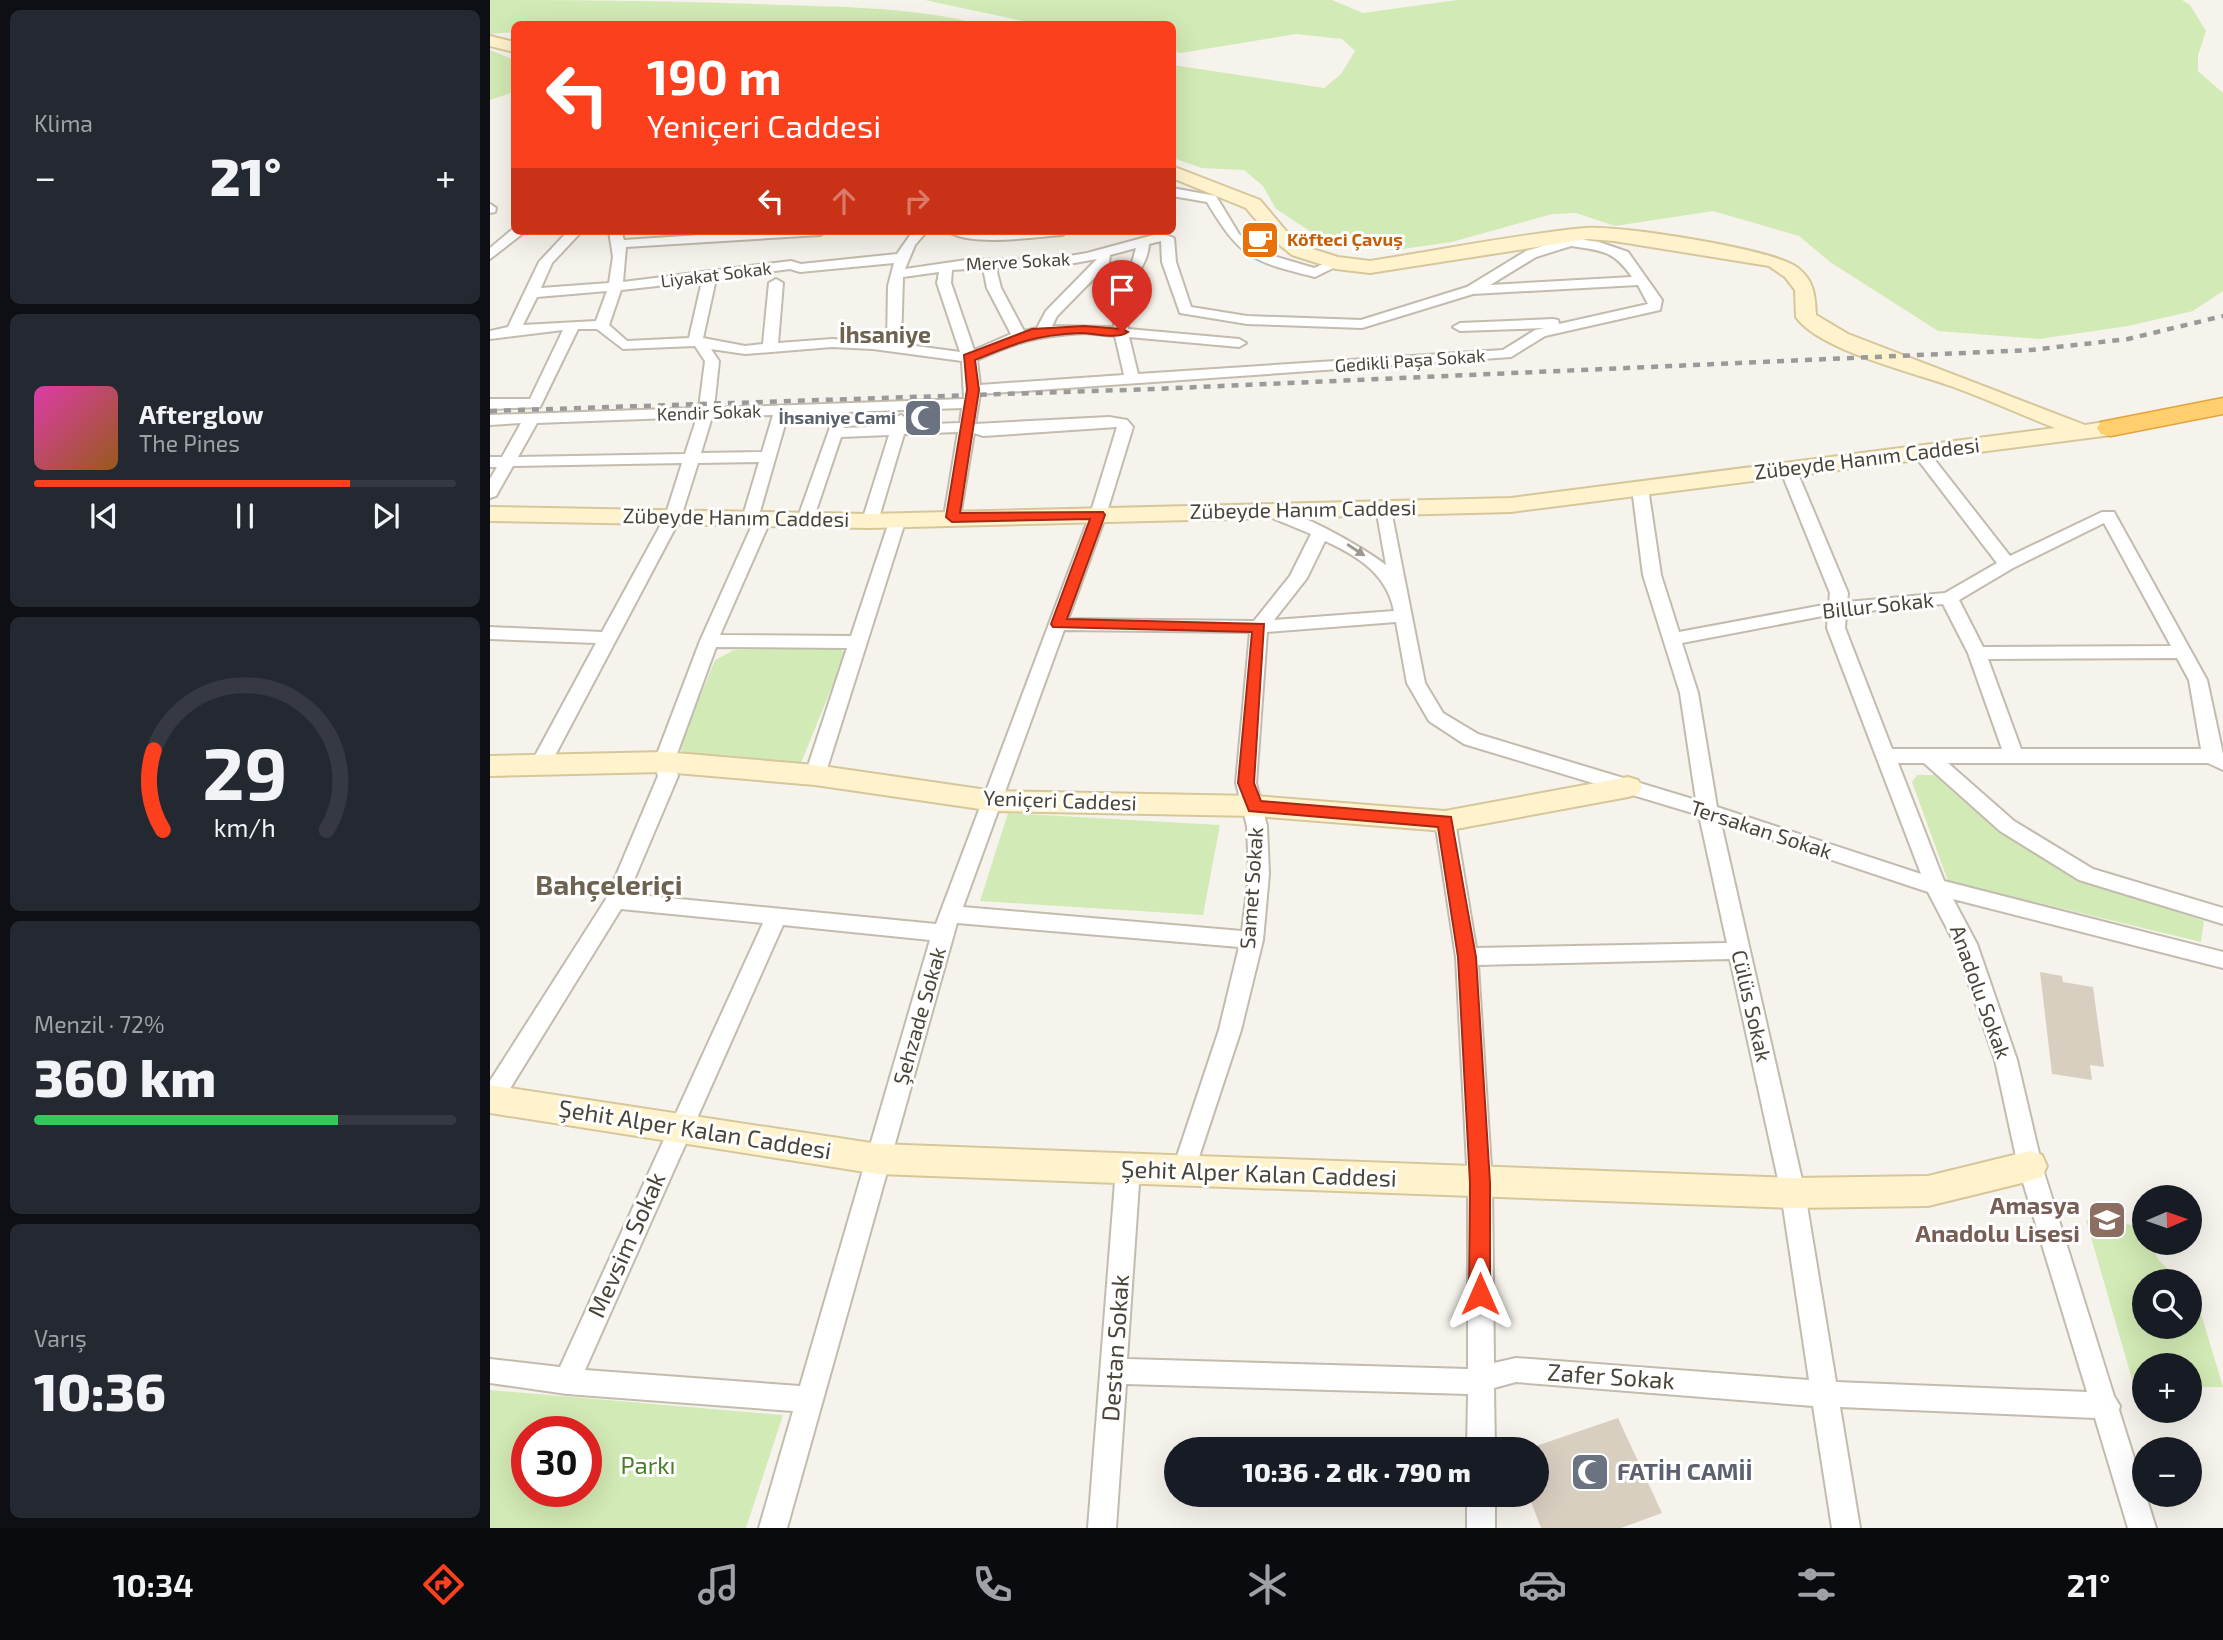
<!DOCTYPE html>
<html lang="tr">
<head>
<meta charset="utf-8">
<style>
	:root { --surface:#171b24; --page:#242831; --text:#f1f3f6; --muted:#9ea1a6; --line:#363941; --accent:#fc3f1d }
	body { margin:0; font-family:"Exo 2",sans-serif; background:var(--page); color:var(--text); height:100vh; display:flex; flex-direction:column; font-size:26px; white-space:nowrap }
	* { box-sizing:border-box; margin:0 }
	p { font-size:23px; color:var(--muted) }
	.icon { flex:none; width:38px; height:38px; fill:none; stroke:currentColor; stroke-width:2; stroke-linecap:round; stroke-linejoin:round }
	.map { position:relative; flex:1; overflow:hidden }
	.details { display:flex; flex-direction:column; gap:10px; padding:10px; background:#0d0f14; width:490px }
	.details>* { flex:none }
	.hud { position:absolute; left:21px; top:21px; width:665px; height:214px; border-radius:10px; box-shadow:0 7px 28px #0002; background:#fc3f1d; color:#fff; overflow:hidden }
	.needle { width:46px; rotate:88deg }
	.fabs { position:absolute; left:1642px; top:1185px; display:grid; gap:14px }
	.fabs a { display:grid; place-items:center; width:70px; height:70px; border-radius:50%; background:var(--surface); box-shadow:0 7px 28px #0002; font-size:35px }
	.speed { position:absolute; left:21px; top:1416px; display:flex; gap:14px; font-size:35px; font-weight:700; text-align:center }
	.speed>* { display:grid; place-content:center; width:91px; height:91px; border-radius:50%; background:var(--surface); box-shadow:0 7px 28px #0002; line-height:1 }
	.speed .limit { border:10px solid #d22; background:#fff; color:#111 }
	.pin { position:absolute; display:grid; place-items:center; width:60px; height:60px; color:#fff; margin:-72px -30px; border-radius:50% 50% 50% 0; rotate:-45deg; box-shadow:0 0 7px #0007 }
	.pin .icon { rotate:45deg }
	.me { position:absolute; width:77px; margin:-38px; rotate:0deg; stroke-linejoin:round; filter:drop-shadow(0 0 5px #0008) }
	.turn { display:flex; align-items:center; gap:24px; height:147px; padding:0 21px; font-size:32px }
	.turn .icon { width:91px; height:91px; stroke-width:2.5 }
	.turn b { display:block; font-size:49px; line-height:60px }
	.lanes { display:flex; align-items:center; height:66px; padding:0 21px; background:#0003; justify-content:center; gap:35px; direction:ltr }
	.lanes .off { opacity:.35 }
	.big { font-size:52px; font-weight:800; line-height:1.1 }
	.details .tile { flex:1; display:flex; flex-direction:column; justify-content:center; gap:10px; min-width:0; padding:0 24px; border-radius:10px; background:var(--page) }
	.details .dial { align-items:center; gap:0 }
	.dial svg { height:182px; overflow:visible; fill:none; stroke:var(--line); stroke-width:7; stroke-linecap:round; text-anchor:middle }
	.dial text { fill:var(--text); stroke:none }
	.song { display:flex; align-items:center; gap:21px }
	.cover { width:84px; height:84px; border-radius:10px; background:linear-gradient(135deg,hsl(320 70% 55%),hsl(30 70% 35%)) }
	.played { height:7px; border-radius:4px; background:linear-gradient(90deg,var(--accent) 75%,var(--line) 75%) }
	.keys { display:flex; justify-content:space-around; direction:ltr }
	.heat { display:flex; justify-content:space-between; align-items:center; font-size:38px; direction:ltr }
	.charge { height:10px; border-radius:5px; background:linear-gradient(90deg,#34c759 72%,var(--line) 0) }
	.trip { position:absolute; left:674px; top:1437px; width:385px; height:70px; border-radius:35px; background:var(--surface); box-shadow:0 7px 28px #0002; font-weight:800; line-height:70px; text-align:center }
	.dock { display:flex; height:112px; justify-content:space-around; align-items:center; background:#090b0e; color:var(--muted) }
	.dock .icon { width:49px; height:49px }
	.dock .selected { color:var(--accent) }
	.dock b { font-size:32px; color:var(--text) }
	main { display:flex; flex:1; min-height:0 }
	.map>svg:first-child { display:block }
	.green { fill:#d2eab5; fill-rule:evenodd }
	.building { fill:#d8cfc1 }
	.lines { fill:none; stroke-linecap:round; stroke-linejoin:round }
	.street-casing { stroke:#c2bbae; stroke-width:4 }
	.secondary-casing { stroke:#d6c79b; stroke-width:4 }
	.highway-casing { stroke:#e0a43c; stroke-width:3 }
	.street { fill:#fff; fill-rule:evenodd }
	.secondary { fill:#fff3cd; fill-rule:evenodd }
	.highway { fill:#ffcf6e; fill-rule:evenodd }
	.rail { stroke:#9a9a9a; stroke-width:4.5; stroke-dasharray:7 7; stroke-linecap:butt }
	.oneway { fill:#9c9892 }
	.route { fill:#fc3f1d; stroke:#a42913; stroke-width:2 }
	.labels { text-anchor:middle; stroke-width:6; stroke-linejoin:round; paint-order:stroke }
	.far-food-label { font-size:18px; font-weight:bold; fill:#c56008; stroke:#fff; text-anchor:start }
	.far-street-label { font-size:18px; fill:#4b4439; stroke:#fff }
	.far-worship-label { font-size:18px; font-weight:bold; fill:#5b616d; stroke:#fff; text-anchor:end }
	.street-label { font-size:21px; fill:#4b4439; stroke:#fff }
	.far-district-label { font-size:23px; font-weight:bold; fill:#6e6250; stroke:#fff }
	.near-street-label { font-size:24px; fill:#4b4439; stroke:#fff }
	.near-education-label { font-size:24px; font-weight:bold; fill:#785e54; stroke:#fff; text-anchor:end }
	.near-park-label { font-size:24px; fill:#4a7f2a; stroke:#fff }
	.near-worship-label { font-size:24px; font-weight:bold; fill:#5b616d; stroke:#fff; text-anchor:start }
	.district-label { font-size:28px; font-weight:bold; fill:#6e6250; stroke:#fff }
</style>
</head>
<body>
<main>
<section class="details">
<div class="tile"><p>Klima</p>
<div class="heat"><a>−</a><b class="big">21°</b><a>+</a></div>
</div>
<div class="tile">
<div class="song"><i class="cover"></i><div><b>Afterglow</b><p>The Pines</p></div></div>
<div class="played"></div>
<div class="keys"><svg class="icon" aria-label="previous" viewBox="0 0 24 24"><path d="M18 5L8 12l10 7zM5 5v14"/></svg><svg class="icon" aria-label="pause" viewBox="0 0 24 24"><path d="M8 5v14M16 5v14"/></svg><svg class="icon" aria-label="next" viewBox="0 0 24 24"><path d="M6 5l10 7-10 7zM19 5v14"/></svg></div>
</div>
<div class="tile dial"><svg viewBox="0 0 100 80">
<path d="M14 69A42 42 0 1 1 86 69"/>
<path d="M14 69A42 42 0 0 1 10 34" stroke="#fc3f1d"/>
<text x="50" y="56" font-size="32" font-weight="700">29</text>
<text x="50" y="72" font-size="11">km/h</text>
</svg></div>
<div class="tile"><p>Menzil · 72%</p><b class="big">360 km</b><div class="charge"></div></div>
<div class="tile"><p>Varış</p><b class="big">10:36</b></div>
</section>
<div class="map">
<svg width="1733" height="1528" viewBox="0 0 1733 1528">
	<rect width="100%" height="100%" fill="#f6f3ec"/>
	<path class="green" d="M0 0C98 0 196 1 294 5 360 7 426 8 490 24H24V32L0 34Z
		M435 0H842L873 13 967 0H1692L1700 5 1716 31 1708 55V71L1733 93V291L1703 311 1638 326 1549 339 1448 331 1340 262 1309 236 1223 211 1125 226 1086 213 1062 214 962 242 905 250 835 241 786 209 773 186 754 170 712 168 683 158V65L834 88 851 74 865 51 852 39 806 34 691 53 683 51 682 24H547Z
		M0 50 24 60V92L0 100Z
		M342 647 356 652 311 763 200 757 189 748 225 660 244 650Z
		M1427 775H1453L1508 830 1579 876 1714 921 1711 942 1458 881 1422 782Z
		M518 813 730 825 713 915 490 901Z
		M1596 1220 1629 1222 1654 1228V1242L1661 1243 1668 1259 1689 1281H1654V1326H1699V1287L1704 1290 1733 1387H1699V1365H1654V1386H1644Z
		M0 1390 293 1415 256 1528H0ZM37 1432H96V1491H37Z"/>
	<path class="building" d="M452 411 450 421 421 422 416 415 417 413Z
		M1550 972 1572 976 1573 982 1603 987 1614 1067 1600 1065 1602 1080 1562 1074Z
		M1128 1418 1172 1513 1131 1528H1051L1038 1494H1046V1446Z"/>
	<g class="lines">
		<defs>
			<path id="street" d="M682 188 726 196 749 234 770 252 824 268 846 259 853 263 825 277C762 261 751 259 717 202L682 196Z
				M0 204 6 208 5 212 0 213Z
				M24 228V231H36L0 259V248Z
				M78 231H92L62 263 51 288 119 283 123 257 119 231H131L134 240 269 231H337L330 235 136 247 133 282 301 261 311 264 407 254 423 231H437L425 245 415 269 476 260 562 259 597 253 671 233 684 238 686 262 701 307 757 316 871 320 977 287 1036 251 1080 238 1109 242 1138 252 1172 300 1170 310 1055 336 1021 357 490 394 485 424 619 417 637 420 643 427 616 515 578 619 764 621 800 576 821 534 775 515V509C798 503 877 550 896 565L886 508 894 503 900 505 935 683 953 713 988 734 1206 800 1190 693 1153 575 1142 488 1144 485 1150 483 1158 488 1171 575 1189 632 1339 604 1340 593 1290 469 1292 466 1298 464 1306 469 1358 593 1357 602 1455 593 1507 563 1425 456V450H1437L1520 556 1612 512H1624L1717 680 1733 754V770L1718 763H1458L1524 821 1603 869 1733 908V924L1589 880 1510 831 1434 763H1408L1454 881 1733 952V968L1463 899 1487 944 1527 1060 1552 1166 1624 1396 1630 1406 1629 1410 1666 1528H1638L1605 1418 1350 1407 1370 1528H1342L1323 1406 1026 1382 1004 1388 1005 1449H977L978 1394 636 1384 626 1528H598L626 1169 630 1162 638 1159 646 1162 650 1169 637 1359 978 1369V1183L966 957 945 821 948 816H962L965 821 986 948 1237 943 1209 815 974 744 939 721 917 683 906 622 777 632 766 783 777 826 779 874 773 940 751 1030 702 1178 694 1181 686 1178 682 1171 729 1030 749 947 467 923 297 1528H269L303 1411 77 1394 0 1383V1359L70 1367 273 923 131 909 8 1108 0 1111V1081L116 899 168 776 164 762 210 641 263 523 254 522 252 519 269 462 208 463 191 517 60 765 57 770H43L40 765 106 643 0 639V627L112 632 175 517 192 463 23 466 6 496 0 498V479L7 467H0V457H12L31 423 0 425V415L209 408 215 361 205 346 133 349 107 329H88L50 407 0 409V399H40L73 330 0 339V331L18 327 49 262ZM671 241 672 262 690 313 757 324 872 328 983 294 1148 285 1158 304 1069 324 1068 320 1063 319 970 323 963 327 970 331 1055 328 1045 330 1013 350 648 374 639 337 749 347 756 343 749 339 638 329C637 316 635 302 640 290 646 273 658 263 659 244ZM1081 246C1113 251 1123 250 1142 277L1000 285 1046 257ZM646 248 641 266 624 296V327L562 326 567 316 619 263 620 255ZM607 259 556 311 547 328 534 331 511 288 506 268 562 267ZM404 263 398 286 397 343 342 339 288 343 293 283 286 279 279 283 273 344 255 346 213 338 226 279 300 269 310 272ZM493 268 497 288 521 334 484 350 461 283 462 270ZM449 272 447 283 470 352 411 344 413 277ZM212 281 199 338 137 341 119 325 131 290ZM117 291 106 321 33 325 47 297ZM594 333 625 336 634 375 490 385 487 360C528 341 548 336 594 333ZM342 347 383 349 472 361 474 399 224 408 229 361 221 349 255 354ZM472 408 470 423 417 425 419 420 411 415 406 417 402 426 354 428 353 419H343L307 520 315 525 323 520 351 437 399 435 372 521 380 526 388 521 414 434 468 432 454 517 462 522 470 517 484 433 493 436 627 427 600 515 446 924 138 894 188 776 184 762 226 647 357 648 315 775 325 782 335 775 416 519 408 514 400 519 361 636 230 635 281 519 279 516 269 515 298 414ZM283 415 272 452 211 453 222 417ZM207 417 195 454 28 457 47 423ZM1614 523 1681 646 1493 647 1469 600 1523 568ZM835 541C868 556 897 574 904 611L784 620 817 578ZM1453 604 1478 653 1512 749H1402L1355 628 1356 613ZM1338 615 1337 628 1431 874 1227 807 1208 693 1192 643ZM574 630 760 632 746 783 757 826 759 874 752 931 473 907ZM1687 658 1699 680 1711 749H1531L1498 659ZM1231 823 1438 892 1465 944 1505 1060 1528 1166 1597 1392 1346 1382 1315 1193ZM293 925 440 940 310 1386 95 1370ZM1240 959 1291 1193 1319 1380 1026 1358 1004 1363 1002 1183 988 965Z
				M458 231H579L572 235C546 237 478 247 458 231Z
				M977 1494H1005V1528H977Z"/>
			<path id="secondary" d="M0 36 24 42V52L0 46Z
				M682 166 770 200 796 231 816 247 848 257 880 261C951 250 1023 235 1095 228 1128 225 1285 249 1308 268 1324 281 1325 295 1326 315L1358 334 1595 425 1621 421 1632 428 1621 435 1021 512 380 528 0 521V507L380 514 1021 498 1565 428C1530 414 1496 399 1461 386 1422 372 1329 350 1306 317L1305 290 1295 277 1279 266 1124 241 1098 239 880 273 846 269 802 255 782 239 756 208 682 178Z
				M174 752 325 765 504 791 765 796 955 811 1138 777 1148 780 1152 787 1148 794 1138 797 955 831 765 816 504 811 325 785 174 772 0 776V756Z
				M0 1085 388 1144 1303 1178 1438 1176 1540 1151 1552 1155 1557 1166 1552 1177 1540 1181 1438 1206 1303 1208 388 1174 0 1113Z"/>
			<path id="highway" d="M1733 398V414L1621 436 1611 434 1607 428 1611 422 1621 420Z"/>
		</defs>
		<use href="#street" class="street-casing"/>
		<use href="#secondary" class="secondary-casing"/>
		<use href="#highway" class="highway-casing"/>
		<use href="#street" class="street"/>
		<use href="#secondary" class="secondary"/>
		<use href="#highway" class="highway"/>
		<path class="rail" d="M0 411 664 389 1541 350 1638 339 1733 316"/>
	</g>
	<defs><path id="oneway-solid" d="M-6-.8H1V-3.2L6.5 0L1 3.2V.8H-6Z" transform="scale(1.75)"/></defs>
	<use class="oneway" href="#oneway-solid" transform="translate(866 550) rotate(33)"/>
	<path class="route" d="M594 326 632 329 638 332C627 340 604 333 590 333 545 335 526 343 485 360L489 390 470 513 613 512 615 515 577 619 774 624 764 783 771 801 961 817 986 957 1000 1183V1294L997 1301 990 1303 983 1301 979 1294 980 1183 968 957 948 827 759 811 748 783 762 632 563 627 561 624 600 519 462 522 456 517 477 390 474 355 542 329Z"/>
	<defs>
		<symbol id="cafe-square" viewBox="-11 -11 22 22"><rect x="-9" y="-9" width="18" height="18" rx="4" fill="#e8710a" stroke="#fff"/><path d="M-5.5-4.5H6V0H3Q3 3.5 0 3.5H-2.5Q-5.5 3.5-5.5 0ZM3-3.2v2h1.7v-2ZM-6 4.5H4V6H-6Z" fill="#fff"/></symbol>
		<symbol id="mosque-square" viewBox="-11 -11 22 22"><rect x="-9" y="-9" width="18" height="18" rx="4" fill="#6b7280" stroke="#fff"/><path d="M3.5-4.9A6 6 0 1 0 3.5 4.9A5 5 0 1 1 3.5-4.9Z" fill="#fff"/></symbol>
		<symbol id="school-square" viewBox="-11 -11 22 22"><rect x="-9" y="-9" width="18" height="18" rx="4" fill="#8d6e63" stroke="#fff"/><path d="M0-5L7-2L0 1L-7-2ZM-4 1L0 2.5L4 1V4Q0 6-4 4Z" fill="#fff"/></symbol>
	</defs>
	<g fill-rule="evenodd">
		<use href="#cafe-square" x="748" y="218" width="44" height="44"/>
		<use href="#mosque-square" x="411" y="396" width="44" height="44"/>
		<use href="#school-square" x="1595" y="1198" width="44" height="44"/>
		<use href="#mosque-square" x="1078" y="1450" width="44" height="44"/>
	</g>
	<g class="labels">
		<g class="far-food-label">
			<text x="797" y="246">Köfteci Çavuş</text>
		</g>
		<g class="far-street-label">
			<text transform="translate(528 262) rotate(-3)" y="6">Merve Sokak</text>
			<text transform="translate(226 275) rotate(-7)" y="6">Liyakat Sokak</text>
			<text transform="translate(920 361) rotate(-4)" y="6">Gedikli Paşa Sokak</text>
			<text transform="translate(219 413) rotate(-2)" y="6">Kendir Sokak</text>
		</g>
		<g class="far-worship-label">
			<text x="406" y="424">İhsaniye Cami</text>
		</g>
		<g class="street-label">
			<text transform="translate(1377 459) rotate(-7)" y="7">Zübeyde Hanım Caddesi</text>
			<text transform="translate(813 510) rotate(-1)" y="7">Zübeyde Hanım Caddesi</text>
			<text transform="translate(246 518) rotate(1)" y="7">Zübeyde Hanım Caddesi</text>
			<text transform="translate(1388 606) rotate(-6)" y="7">Billur Sokak</text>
			<text transform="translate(570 801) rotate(2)" y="7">Yeniçeri Caddesi</text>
			<text transform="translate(1271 830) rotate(18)" y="7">Tersakan Sokak</text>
			<text transform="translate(762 888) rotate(-86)" y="7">Samet Sokak</text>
			<text transform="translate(1490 992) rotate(70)" y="7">Anadolu Sokak</text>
			<text transform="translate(1261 1006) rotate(77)" y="7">Cülüs Sokak</text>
			<text transform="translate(430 1016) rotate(-74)" y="7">Şehzade Sokak</text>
		</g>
		<g class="far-district-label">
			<text x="395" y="343">İhsaniye</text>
		</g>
		<g class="near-street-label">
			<text transform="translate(205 1130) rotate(9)" y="8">Şehit Alper Kalan Caddesi</text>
			<text transform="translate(769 1174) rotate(2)" y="8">Şehit Alper Kalan Caddesi</text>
			<text transform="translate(137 1245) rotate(-66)" y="8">Mevsim Sokak</text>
			<text transform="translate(626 1348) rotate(-86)" y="8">Destan Sokak</text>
			<text transform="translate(1121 1377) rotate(4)" y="8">Zafer Sokak</text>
		</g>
		<g class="near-education-label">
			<text x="1590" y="1214">Amasya<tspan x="1590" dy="28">Anadolu Lisesi</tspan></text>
		</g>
		<g class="near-park-label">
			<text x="158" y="1474">Parkı</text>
		</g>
		<g class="near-worship-label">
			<text x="1127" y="1480">FATİH CAMİİ</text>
		</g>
		<g class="district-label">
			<text x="119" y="895">Bahçeleriçi</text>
		</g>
	</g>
</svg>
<div class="fabs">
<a><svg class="needle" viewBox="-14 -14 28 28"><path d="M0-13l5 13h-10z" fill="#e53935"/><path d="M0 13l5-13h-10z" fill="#9ea1a6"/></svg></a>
<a><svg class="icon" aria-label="search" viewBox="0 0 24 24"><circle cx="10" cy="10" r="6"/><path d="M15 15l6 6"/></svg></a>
<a>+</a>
<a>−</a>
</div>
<div class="speed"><div class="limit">30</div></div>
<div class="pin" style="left:632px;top:332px;background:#d93025"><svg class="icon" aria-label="arrive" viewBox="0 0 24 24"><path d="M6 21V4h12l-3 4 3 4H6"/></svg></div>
<svg class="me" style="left:990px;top:1294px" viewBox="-20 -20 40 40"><path d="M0-17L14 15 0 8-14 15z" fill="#fc3f1d" stroke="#fff" stroke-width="4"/></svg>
<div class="trip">10:36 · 2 dk · 790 m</div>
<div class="hud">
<div class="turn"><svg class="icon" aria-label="left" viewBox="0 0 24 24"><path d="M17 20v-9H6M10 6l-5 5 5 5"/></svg><div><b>190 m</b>Yeniçeri Caddesi</div></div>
<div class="lanes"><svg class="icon" aria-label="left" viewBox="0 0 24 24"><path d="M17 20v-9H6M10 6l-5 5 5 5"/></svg><svg class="icon off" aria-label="ahead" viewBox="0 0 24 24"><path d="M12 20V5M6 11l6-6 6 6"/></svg><svg class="icon off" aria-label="right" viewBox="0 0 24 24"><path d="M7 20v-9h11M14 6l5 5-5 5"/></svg></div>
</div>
</div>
</main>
<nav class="dock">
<b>10:34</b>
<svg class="icon selected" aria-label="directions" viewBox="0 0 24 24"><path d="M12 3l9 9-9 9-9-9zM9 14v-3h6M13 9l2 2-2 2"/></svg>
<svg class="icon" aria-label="music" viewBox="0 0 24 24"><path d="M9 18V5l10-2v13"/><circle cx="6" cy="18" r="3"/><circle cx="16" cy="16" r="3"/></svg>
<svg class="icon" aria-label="phone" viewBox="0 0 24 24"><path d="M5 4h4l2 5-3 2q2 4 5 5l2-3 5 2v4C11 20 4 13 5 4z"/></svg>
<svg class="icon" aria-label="climate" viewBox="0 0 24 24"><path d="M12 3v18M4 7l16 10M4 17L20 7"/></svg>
<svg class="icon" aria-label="car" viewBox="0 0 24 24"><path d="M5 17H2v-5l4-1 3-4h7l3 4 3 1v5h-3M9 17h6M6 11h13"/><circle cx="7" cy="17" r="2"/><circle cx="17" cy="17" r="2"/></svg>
<svg class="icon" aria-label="filters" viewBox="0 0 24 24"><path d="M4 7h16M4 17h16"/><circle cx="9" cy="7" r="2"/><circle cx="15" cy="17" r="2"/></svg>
<b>21°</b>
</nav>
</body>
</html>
